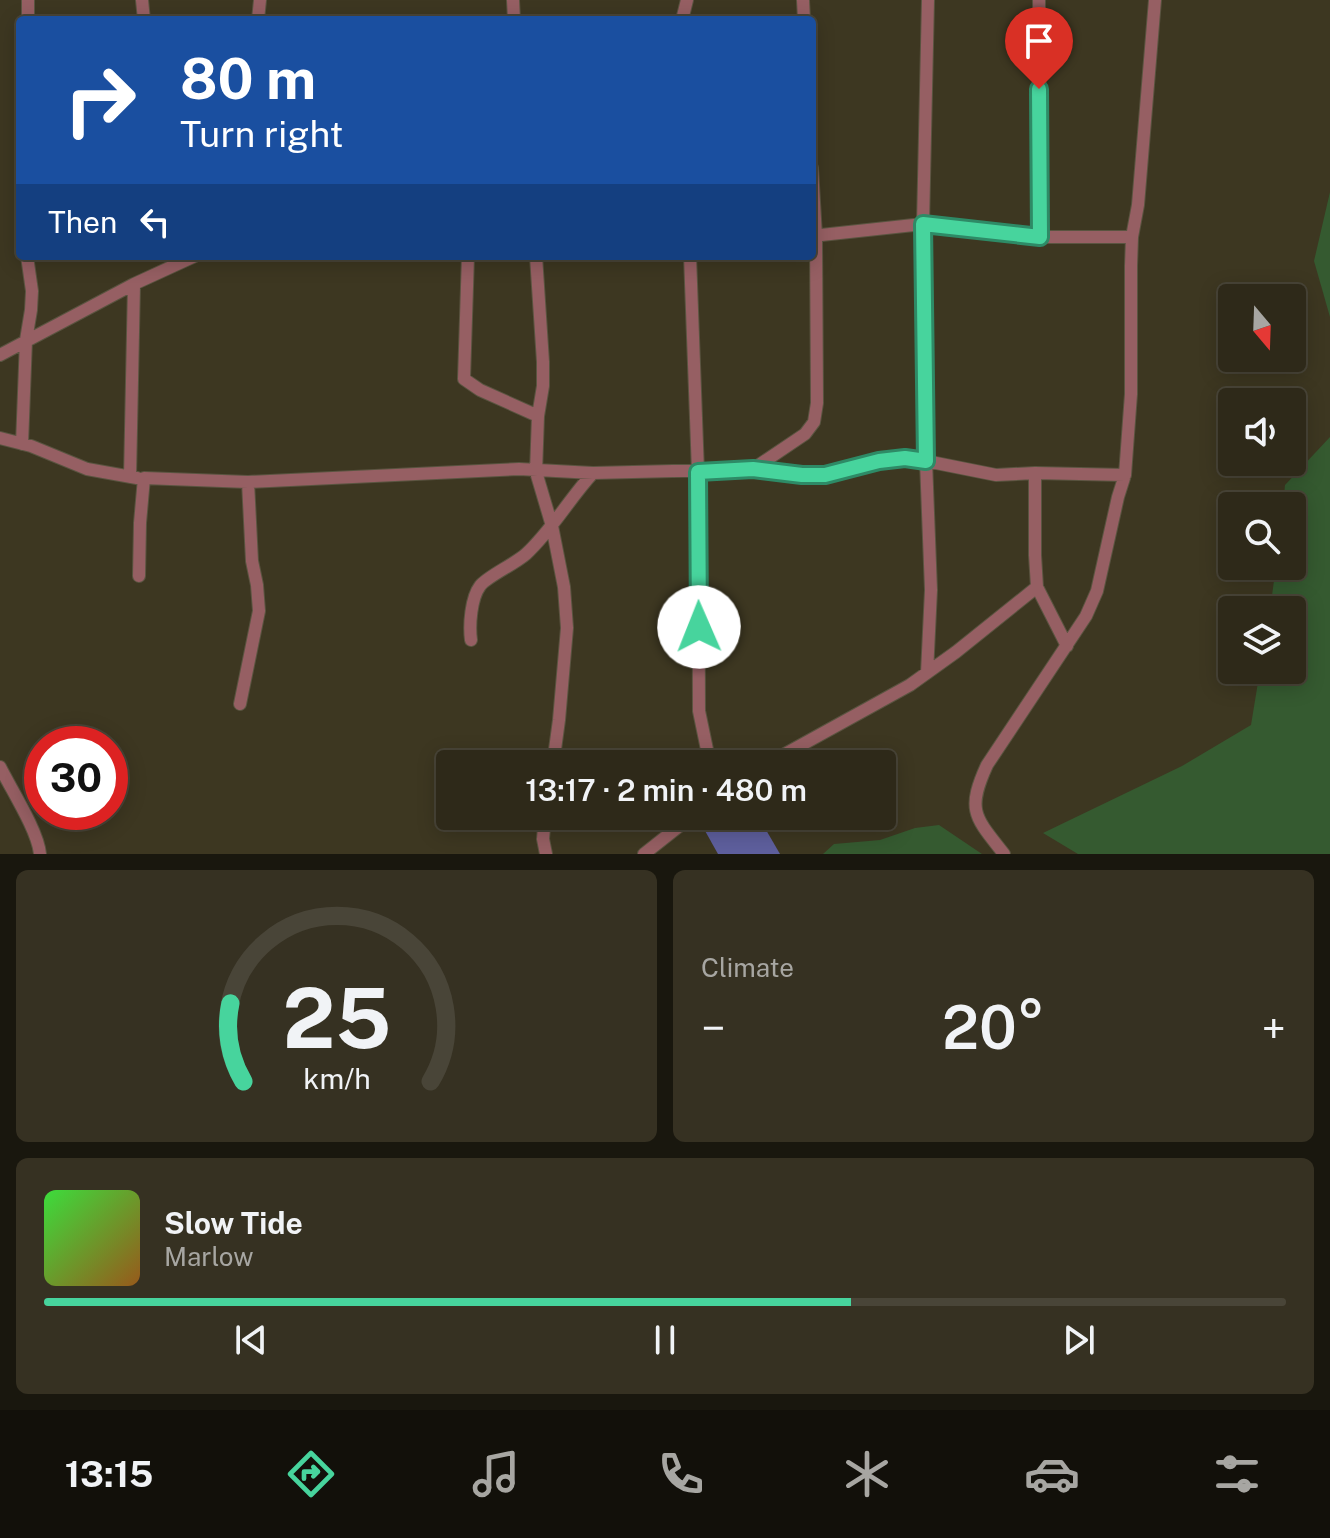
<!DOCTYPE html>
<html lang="en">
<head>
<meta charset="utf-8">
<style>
	:root { --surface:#2e2919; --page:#363122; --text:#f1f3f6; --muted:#a7a6a2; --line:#494538; --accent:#47d49d }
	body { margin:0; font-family:"Public Sans",sans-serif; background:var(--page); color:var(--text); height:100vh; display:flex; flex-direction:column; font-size:30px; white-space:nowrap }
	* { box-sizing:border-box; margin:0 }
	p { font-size:26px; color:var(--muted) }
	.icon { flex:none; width:44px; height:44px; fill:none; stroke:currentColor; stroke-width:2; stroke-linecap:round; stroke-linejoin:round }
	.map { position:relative; height:854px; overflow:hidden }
	.sheet { display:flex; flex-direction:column; gap:16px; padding:16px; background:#19170e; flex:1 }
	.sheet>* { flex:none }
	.top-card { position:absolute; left:16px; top:16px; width:800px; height:244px; border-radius:8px; box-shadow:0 4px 20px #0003,0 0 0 2px var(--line); background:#1a4fa0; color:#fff; overflow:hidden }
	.needle { width:52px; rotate:161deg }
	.controls { position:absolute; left:1218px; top:284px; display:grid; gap:16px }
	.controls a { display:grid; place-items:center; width:88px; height:88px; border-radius:8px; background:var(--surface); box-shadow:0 4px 20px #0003,0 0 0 2px var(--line); font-size:40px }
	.speed { position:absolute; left:24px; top:726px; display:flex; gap:16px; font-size:40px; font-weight:700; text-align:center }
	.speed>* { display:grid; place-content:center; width:104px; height:104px; border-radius:50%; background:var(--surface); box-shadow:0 4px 20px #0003,0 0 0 2px var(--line); line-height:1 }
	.speed .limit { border:12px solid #d22; background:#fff; color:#111 }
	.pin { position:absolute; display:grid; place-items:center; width:68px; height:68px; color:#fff; margin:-82px -34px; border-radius:50% 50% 50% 0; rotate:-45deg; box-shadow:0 0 8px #0007 }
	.pin .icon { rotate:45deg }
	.me { position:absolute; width:88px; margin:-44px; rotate:359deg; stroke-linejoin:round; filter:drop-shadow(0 0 6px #0008) }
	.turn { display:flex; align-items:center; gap:28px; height:168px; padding:0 32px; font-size:36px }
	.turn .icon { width:104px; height:104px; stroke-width:2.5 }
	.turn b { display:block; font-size:56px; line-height:68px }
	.then { display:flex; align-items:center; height:76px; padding:0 32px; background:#0003; gap:16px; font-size:30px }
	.big { font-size:60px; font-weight:600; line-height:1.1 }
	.sheet .tile { flex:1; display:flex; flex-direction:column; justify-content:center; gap:12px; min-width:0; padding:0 28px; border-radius:12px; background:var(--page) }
	.sheet .dial { align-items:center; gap:0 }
	.dial svg { height:208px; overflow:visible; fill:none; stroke:var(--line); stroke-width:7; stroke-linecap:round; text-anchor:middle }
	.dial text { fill:var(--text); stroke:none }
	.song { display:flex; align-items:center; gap:24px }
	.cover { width:96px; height:96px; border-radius:12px; background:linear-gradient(135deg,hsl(120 70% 55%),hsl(30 70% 35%)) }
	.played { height:8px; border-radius:4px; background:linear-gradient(90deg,var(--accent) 65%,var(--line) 65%) }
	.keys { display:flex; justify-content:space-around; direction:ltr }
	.heat { display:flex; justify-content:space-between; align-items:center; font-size:44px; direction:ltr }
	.sheet .tiles { flex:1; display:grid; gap:16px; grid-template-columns:1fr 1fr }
	.tile:last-child { grid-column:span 2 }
	.trip { position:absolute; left:436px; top:750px; width:460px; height:80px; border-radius:8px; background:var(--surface); box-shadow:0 4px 20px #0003,0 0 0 2px var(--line); font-weight:600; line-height:80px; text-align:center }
	.menu { display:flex; height:128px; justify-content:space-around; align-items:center; background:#12100a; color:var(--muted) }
	.menu .icon { width:56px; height:56px }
	.menu .current { color:var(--accent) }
	.menu b { font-size:36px; color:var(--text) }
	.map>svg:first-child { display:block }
	.green { fill:#355a30 }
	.building { fill:#5e5f9d }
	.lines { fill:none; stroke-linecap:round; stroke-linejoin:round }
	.minor-casing { stroke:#5a5440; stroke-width:14 }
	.minor { stroke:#965f63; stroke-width:12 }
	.route-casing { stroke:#2e8a66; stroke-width:20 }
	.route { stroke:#47d49d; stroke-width:14 }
</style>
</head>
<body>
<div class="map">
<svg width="1330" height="854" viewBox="0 0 1330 854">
	<rect width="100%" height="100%" fill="#3d3721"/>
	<path class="green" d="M1330 192V317L1314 261Z
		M1330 437V854H1078L1043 833 1182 766 1251 725 1260 670H1292V610H1270L1276 566H1292V506H1283L1285 485Z
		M939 825 982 854H823L834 844 880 840 915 828Z"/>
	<path class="building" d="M728 816H758L780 854H718L704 829Z"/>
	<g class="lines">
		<defs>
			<path id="minor" d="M28 0V20
				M142 0 144 20
				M513 0 514 20
				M803 0 804 20
				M1039 0 1040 237
				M258 20 260 0
				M682 20 687 0
				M812 236 923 224 1040 237H1132
				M468 256 464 379 480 390 538 416
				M536 256 543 362V386L538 416 536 472 552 526 564 587 567 628 559 720 553 764
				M690 256 698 472 699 711 710 764
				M0 355 134 284 195 256
				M0 438 31 446 87 469 137 478
				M22 444 26 340 31 310 32 291 27 256
				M753 469 805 434 814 422 817 403 816 236 812 168
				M1035 473V555L1037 587 1067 646
				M130 477 134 284
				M139 576 140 523 144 478 248 482 519 469 593 473 753 469 802 475H825L879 461 905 458 926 461 923 224 928 0
				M471 640C469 625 471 598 480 586 486 577 515 564 526 554 552 530 569 499 593 473
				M927 673 931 590 926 461 996 475 1035 473 1125 475
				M240 704 259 611 257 585 252 561 248 482
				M767 764 910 685 956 652 1037 587
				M0 767C11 789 38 831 40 854
				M545 816 543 839 546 854
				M644 854 692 816
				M1004 854C975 817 966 811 987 765L1086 616 1097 591 1118 497 1125 475 1131 394V266L1132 237 1138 205 1155 0"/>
		</defs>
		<use href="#minor" class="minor-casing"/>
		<use href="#minor" class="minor"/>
	</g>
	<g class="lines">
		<defs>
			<path id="route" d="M699 627 698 472 753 469 802 475H825L879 461 905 458 926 461 923 224 1040 237 1039 89"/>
		</defs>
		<use href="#route" class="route-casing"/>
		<use href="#route" class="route"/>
	</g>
</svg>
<div class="controls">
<a><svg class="needle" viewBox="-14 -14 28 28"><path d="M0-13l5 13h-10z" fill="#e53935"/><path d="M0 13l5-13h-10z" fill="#a7a6a2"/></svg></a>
<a><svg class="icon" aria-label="sound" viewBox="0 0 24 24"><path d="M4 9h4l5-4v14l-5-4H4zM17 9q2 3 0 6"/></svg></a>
<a><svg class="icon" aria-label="search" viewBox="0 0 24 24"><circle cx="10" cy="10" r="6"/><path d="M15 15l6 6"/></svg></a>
<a><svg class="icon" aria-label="layers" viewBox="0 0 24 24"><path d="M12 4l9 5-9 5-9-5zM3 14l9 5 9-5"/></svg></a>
</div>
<div class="speed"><div class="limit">30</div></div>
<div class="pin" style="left:1039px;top:89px;background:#d93025"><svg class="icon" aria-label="arrive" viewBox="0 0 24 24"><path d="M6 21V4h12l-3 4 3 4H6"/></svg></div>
<svg class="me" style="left:699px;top:627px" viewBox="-20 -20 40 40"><circle r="19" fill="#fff"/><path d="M0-13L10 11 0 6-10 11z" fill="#47d49d"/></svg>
<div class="trip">13:17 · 2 min · 480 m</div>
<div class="top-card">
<div class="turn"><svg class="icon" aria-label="right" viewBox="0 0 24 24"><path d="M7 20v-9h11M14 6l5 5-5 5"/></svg><div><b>80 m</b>Turn right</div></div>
<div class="then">Then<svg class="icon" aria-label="left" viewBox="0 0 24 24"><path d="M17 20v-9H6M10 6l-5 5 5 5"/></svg></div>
</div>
</div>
<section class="sheet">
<div class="tiles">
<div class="tile dial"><svg viewBox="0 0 100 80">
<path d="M14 69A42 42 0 1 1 86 69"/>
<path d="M14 69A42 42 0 0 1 9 39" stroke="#47d49d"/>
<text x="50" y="56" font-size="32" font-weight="700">25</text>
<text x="50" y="72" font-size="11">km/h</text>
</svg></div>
<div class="tile"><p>Climate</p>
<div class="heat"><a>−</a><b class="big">20°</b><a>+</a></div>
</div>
<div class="tile">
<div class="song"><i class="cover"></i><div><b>Slow Tide</b><p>Marlow</p></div></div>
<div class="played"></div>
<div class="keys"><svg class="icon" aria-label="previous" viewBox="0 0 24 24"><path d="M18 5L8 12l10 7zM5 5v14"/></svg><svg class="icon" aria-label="pause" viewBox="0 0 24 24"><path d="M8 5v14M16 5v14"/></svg><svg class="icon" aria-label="next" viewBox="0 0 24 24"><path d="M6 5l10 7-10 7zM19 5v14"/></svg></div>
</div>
</div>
</section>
<nav class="menu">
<b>13:15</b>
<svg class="icon current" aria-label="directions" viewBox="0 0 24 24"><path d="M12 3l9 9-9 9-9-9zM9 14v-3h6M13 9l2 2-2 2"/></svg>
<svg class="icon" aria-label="music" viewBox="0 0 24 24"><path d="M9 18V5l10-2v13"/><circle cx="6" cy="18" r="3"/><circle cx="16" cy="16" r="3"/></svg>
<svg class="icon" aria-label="phone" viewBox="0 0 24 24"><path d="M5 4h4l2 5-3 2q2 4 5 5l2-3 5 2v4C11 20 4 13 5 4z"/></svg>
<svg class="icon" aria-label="climate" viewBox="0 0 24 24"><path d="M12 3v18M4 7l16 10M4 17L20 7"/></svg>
<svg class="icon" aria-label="car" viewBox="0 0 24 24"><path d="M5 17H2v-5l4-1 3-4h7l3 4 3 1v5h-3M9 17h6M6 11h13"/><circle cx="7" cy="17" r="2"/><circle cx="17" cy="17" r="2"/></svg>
<svg class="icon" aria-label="filters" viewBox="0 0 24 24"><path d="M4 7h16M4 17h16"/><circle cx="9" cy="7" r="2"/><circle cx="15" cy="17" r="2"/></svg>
</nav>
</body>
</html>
